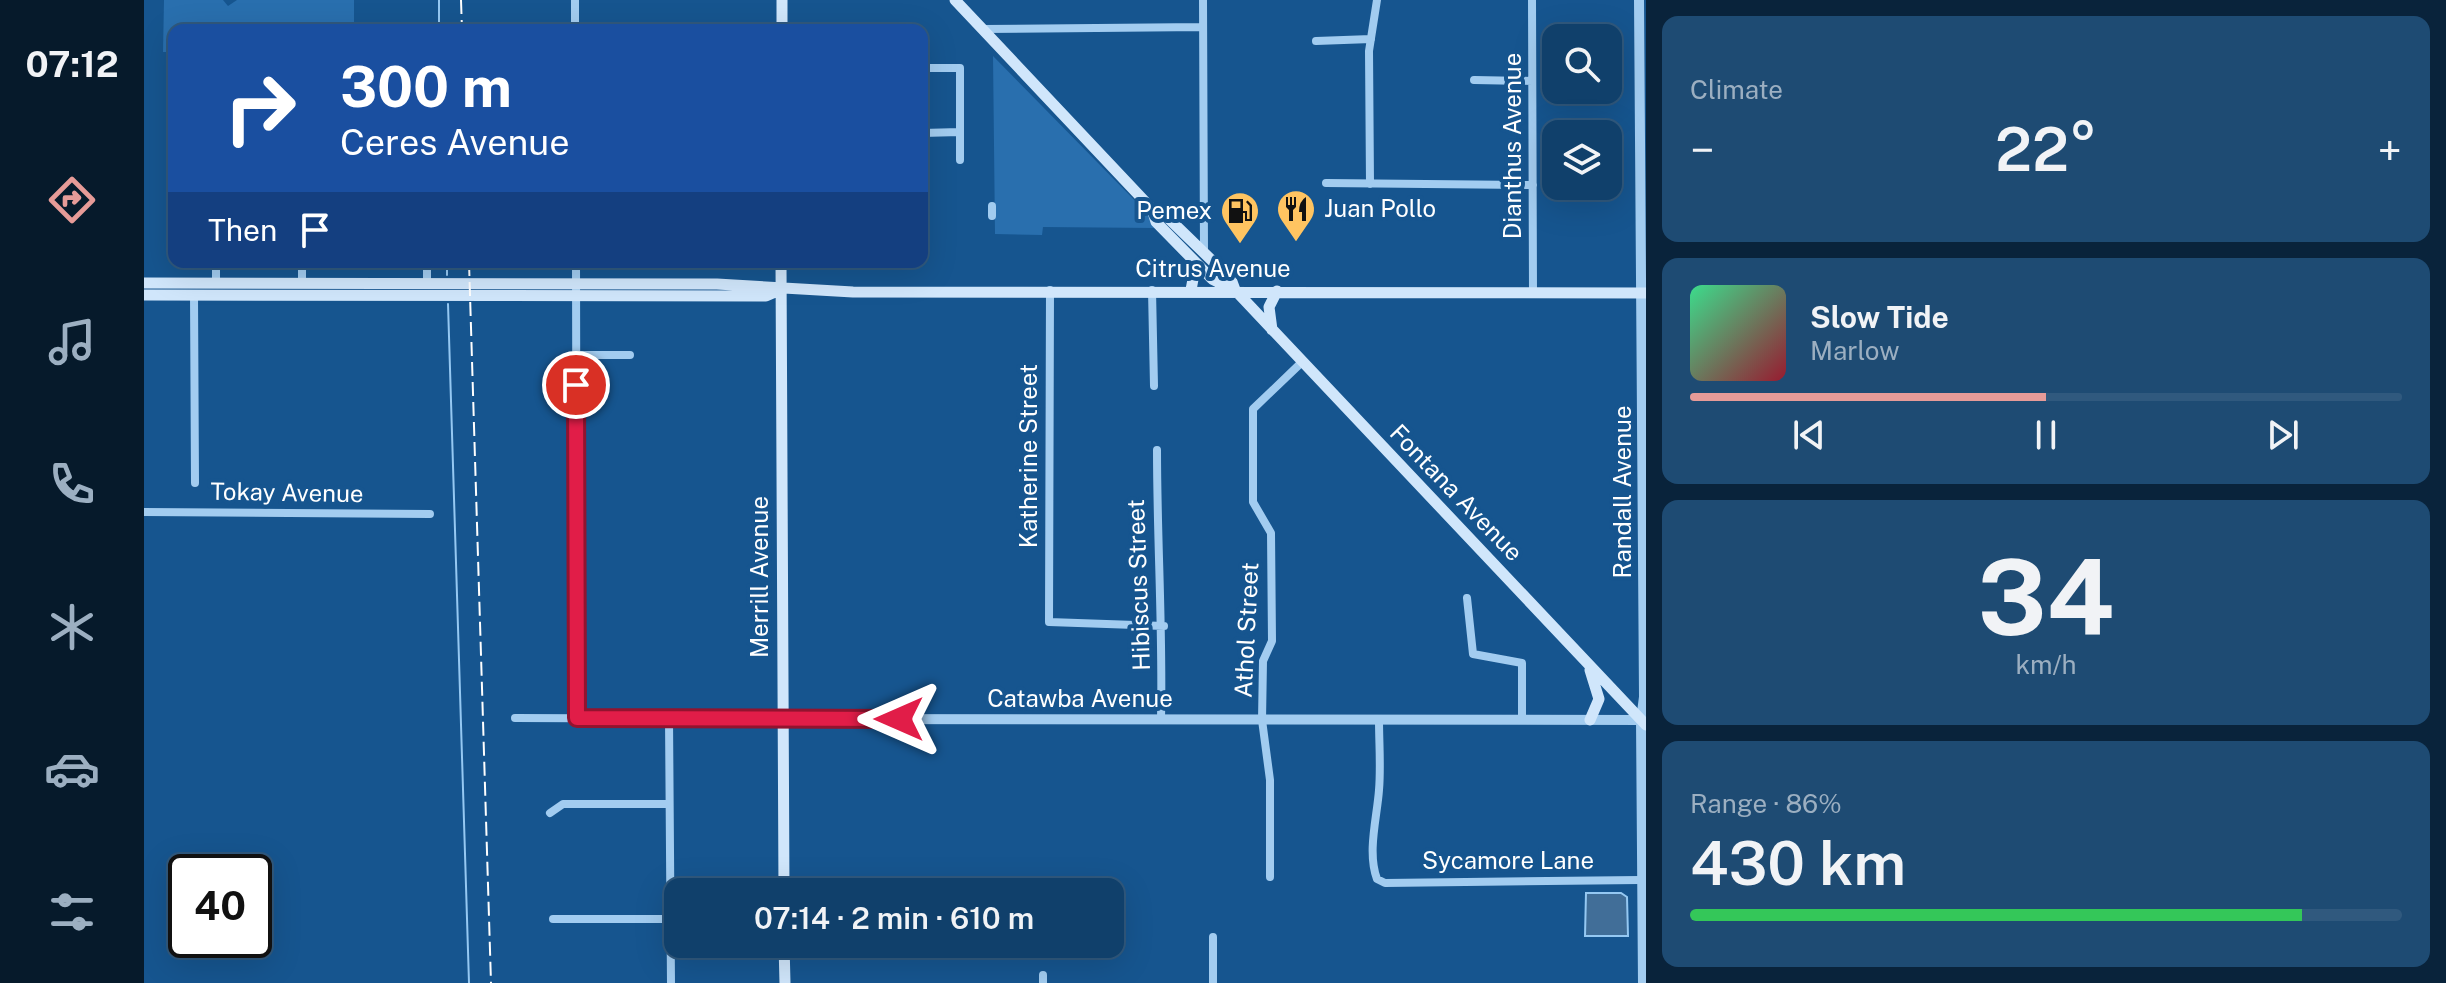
<!DOCTYPE html>
<html lang="en">
<head>
<meta charset="utf-8">
<style>
	:root { --surface:#10406b; --page:#1e4b73; --text:#f1f3f6; --muted:#9cafc1; --line:#30597e; --accent:#e69b98 }
	body { margin:0; font-family:"Public Sans",sans-serif; background:var(--page); color:var(--text); height:100vh; display:flex; flex-direction:column; font-size:30px; white-space:nowrap }
	* { box-sizing:border-box; margin:0 }
	p { font-size:26px; color:var(--muted) }
	.icon { flex:none; width:44px; height:44px; fill:none; stroke:currentColor; stroke-width:2; stroke-linecap:round; stroke-linejoin:round }
	.map { position:relative; flex:1; overflow:hidden }
	.panel { display:flex; flex-direction:column; gap:16px; padding:16px; background:#09233b; width:800px }
	.panel>* { flex:none }
	.guide { position:absolute; left:24px; top:24px; width:760px; height:244px; border-radius:16px; box-shadow:0 8px 32px #0002,0 0 0 2px var(--line); background:#1a4fa0; color:#fff; overflow:hidden }
	.buttons { position:absolute; left:1398px; top:24px; display:grid; gap:16px }
	.buttons a { display:grid; place-items:center; width:80px; height:80px; border-radius:16px; background:var(--surface); box-shadow:0 8px 32px #0002,0 0 0 2px var(--line); font-size:40px }
	.speed { position:absolute; left:24px; top:854px; display:flex; gap:16px; font-size:40px; font-weight:700; text-align:center }
	.speed>* { display:grid; place-content:center; width:104px; height:104px; border-radius:50%; background:var(--surface); box-shadow:0 8px 32px #0002,0 0 0 2px var(--line); line-height:1 }
	.speed .limit { border:4px solid #111; border-radius:12px; background:#fff; color:#111 }
	.pin { position:absolute; display:grid; place-items:center; width:68px; height:68px; color:#fff; margin:-34px; border:4px solid #fff; border-radius:50%; box-shadow:0 2px 8px #0007 }
	.me { position:absolute; width:88px; margin:-44px; rotate:270deg; stroke-linejoin:round; filter:drop-shadow(0 0 6px #0008) }
	.turn { display:flex; align-items:center; gap:28px; height:168px; padding:0 40px; font-size:36px }
	.turn .icon { width:104px; height:104px; stroke-width:2.5 }
	.turn b { display:block; font-size:56px; line-height:68px }
	.then { display:flex; align-items:center; height:76px; padding:0 40px; background:#0003; gap:16px; font-size:30px }
	.big { font-size:60px; font-weight:600; line-height:1.1 }
	.panel .card { flex:1; display:flex; flex-direction:column; justify-content:center; gap:12px; min-width:0; padding:0 28px; border-radius:16px; background:var(--page) }
	.panel .dial { align-items:center; gap:0 }
	.dial b { font-size:104px; line-height:1 }
	.song { display:flex; align-items:center; gap:24px }
	.cover { width:96px; height:96px; border-radius:12px; background:linear-gradient(135deg,hsl(150 70% 55%),hsl(350 70% 35%)) }
	.played { height:8px; border-radius:4px; background:linear-gradient(90deg,var(--accent) 50%,var(--line) 50%) }
	.keys { display:flex; justify-content:space-around; direction:ltr }
	.heat { display:flex; justify-content:space-between; align-items:center; font-size:44px; direction:ltr }
	.charge { height:12px; border-radius:6px; background:linear-gradient(90deg,#34c759 86%,var(--line) 0) }
	.trip { position:absolute; left:520px; top:878px; width:460px; height:80px; border-radius:16px; background:var(--surface); box-shadow:0 8px 32px #0002,0 0 0 2px var(--line); font-weight:600; line-height:80px; text-align:center }
	main { display:flex; flex:1; min-height:0 }
	.dock { display:flex; flex-direction:column; width:144px; justify-content:space-around; align-items:center; background:#061a2b; color:var(--muted) }
	.dock .icon { width:56px; height:56px }
	.dock .current { color:var(--accent) }
	.dock b { font-size:36px; color:var(--text) }
	.map>svg:first-child { display:block }
	.green { fill:#296fae }
	.water { fill:#416e98; stroke:#95c8f2; stroke-width:2 }
	.lines { fill:none; stroke-linecap:round; stroke-linejoin:round }
	.stream { stroke:#95c8f2; stroke-width:2 }
	.minor { stroke:#a2ccf0; stroke-width:8 }
	.tertiary { stroke:#a2ccf0; stroke-width:10 }
	.secondary { stroke:#d0e6fb; stroke-width:11 }
	.rail { stroke:#fff; stroke-width:2; stroke-dasharray:14 6; stroke-linecap:butt }
	.route-casing { stroke:#92132f; stroke-width:20 }
	.route { stroke:#e11d48; stroke-width:14 }
	.labels { text-anchor:middle; stroke-width:8; stroke-linejoin:round; paint-order:stroke }
	.street-label { font-size:24px; fill:#fff; stroke:#16558f }
	.poi-label { font-size:24px; fill:#fff; stroke:#16558f; text-anchor:start }
</style>
</head>
<body>
<main>
<nav class="dock">
<b>07:12</b>
<svg class="icon current" aria-label="directions" viewBox="0 0 24 24"><path d="M12 3l9 9-9 9-9-9zM9 14v-3h6M13 9l2 2-2 2"/></svg>
<svg class="icon" aria-label="music" viewBox="0 0 24 24"><path d="M9 18V5l10-2v13"/><circle cx="6" cy="18" r="3"/><circle cx="16" cy="16" r="3"/></svg>
<svg class="icon" aria-label="phone" viewBox="0 0 24 24"><path d="M5 4h4l2 5-3 2q2 4 5 5l2-3 5 2v4C11 20 4 13 5 4z"/></svg>
<svg class="icon" aria-label="climate" viewBox="0 0 24 24"><path d="M12 3v18M4 7l16 10M4 17L20 7"/></svg>
<svg class="icon" aria-label="car" viewBox="0 0 24 24"><path d="M5 17H2v-5l4-1 3-4h7l3 4 3 1v5h-3M9 17h6M6 11h13"/><circle cx="7" cy="17" r="2"/><circle cx="17" cy="17" r="2"/></svg>
<svg class="icon" aria-label="filters" viewBox="0 0 24 24"><path d="M4 7h16M4 17h16"/><circle cx="9" cy="7" r="2"/><circle cx="15" cy="17" r="2"/></svg>
</nav>
<div class="map">
<svg width="1502" height="983" viewBox="0 0 1502 983">
	<rect width="100%" height="100%" fill="#16558f"/>
	<path class="green" d="M20 0H79L84 6 93 0H210V30H30V52H19Z
		M849 56 1008 218 1011 228 899 227 898 235 851 234Z"/>
	<path class="water" d="M1442 893H1477L1483 897 1484 936H1441Z"/>
	<g class="lines">
		<path class="stream" d="M295 0V30
			M303 262V275
			M304 304 325 983"/>
		<path class="minor" d="M431 0V30
			M1059 0 1060 253
			M1388 0 1389 292
			M838 29 1059 27
			M1172 41 1227 39
			M778 68H816V160
			M1330 80 1388 81
			M778 133 816 132
			M1182 183 1389 185
			M1226 184 1225 51 1233 0
			M848 206V216
			M72 262V283
			M158 262V283
			M283 262V284
			M432 262 433 718
			M906 290 905 622 1020 626
			M1008 290 1010 386
			M50 295 51 483
			M432 355H486
			M1013 450C1013 541 1019 629 1017 719
			M0 512 286 514
			M1323 598 1329 654 1378 663V720
			M371 718 639 719
			M525 718 527 983
			M1235 720C1235 743 1237 767 1235 790 1233 818 1223 852 1233 879L1241 883 1496 880
			M406 813 419 804H525
			M1126 877V780L1118 720 1119 661 1128 641 1127 533 1109 502V409L1157 363
			M409 919H526
			M899 975V983
			M1069 983V937"/>
		<path class="tertiary" d="M1495 0 1500 697 1497 720 1499 983
			M639 719 1501 720"/>
		<path class="secondary" d="M638 0V30
			M811 0 1008 209 1020 214 1087 279 1091 290 1502 725
			M1008 209 1012 222 1068 279 1088 289
			M637 262 640 892
			M0 283 573 284 709 292 1502 293
			M1047 290 1052 263
			M0 295 622 296 636 290
			M1128 330 1125 307 1133 291
			M1446 670 1455 699 1446 720
			M640 944 641 983"/>
		<path class="rail" d="M317 0 318 30
			M325 262 347 983"/>
	</g>
	<g class="lines">
		<defs>
			<path id="route" d="M432 385 433 718 755 719"/>
		</defs>
		<use href="#route" class="route-casing"/>
		<use href="#route" class="route"/>
	</g>
	<defs>
		<symbol id="restaurant-pin" viewBox="-11 -11 22 30"><path d="M0 17L-7.5 6A9.5 9.5 0 1 1 7.5 6Z" fill="#ffc461" stroke="#16558f"/><path d="M-5-6h1v4h1v-4h1v4h1v-4h1v5L-1.5 .5V6h-2V.5L-5-1ZM5-6V6H3V1.5H1.5Q1.5-4 5-6Z" fill="#111"/></symbol>
		<symbol id="fuel-pin" viewBox="-11 -11 22 30"><path d="M0 17L-7.5 6A9.5 9.5 0 1 1 7.5 6Z" fill="#ffc461" stroke="#16558f"/><path d="M-5.5-6h7V0h2V4h1.3V-2.5L3-4.5l.8-.8L6-3V5H2.5V1h-1V6h-7ZM-4.2-4.7v3.2H.2V-4.7Z" fill="#111"/></symbol>
	</defs>
	<g fill-rule="evenodd">
		<use href="#restaurant-pin" x="1130" y="187" width="44" height="60"/>
		<use href="#fuel-pin" x="1074" y="189" width="44" height="60"/>
	</g>
	<g class="labels">
		<g class="street-label">
			<text transform="translate(1369 146) rotate(-90)" y="8">Dianthus Avenue</text>
			<text x="1069" y="277">Citrus Avenue</text>
			<text transform="translate(885 456) rotate(-90)" y="8">Katherine Street</text>
			<text transform="translate(1479 492) rotate(-90)" y="8">Randall Avenue</text>
			<text transform="translate(143 493) rotate(1)" y="8">Tokay Avenue</text>
			<text transform="translate(1312 493) rotate(46)" y="8">Fontana Avenue</text>
			<text transform="translate(616 577) rotate(-90)" y="8">Merrill Avenue</text>
			<text transform="translate(995 585) rotate(-92)" y="8">Hibiscus Street</text>
			<text transform="translate(1103 630) rotate(-87)" y="8">Athol Street</text>
			<text x="936" y="707">Catawba Avenue</text>
			<text x="1364" y="869">Sycamore Lane</text>
		</g>
		<g class="poi-label">
			<text x="1180" y="217">Juan Pollo</text>
			<text x="1068" y="219" text-anchor="end">Pemex</text>
		</g>
	</g>
</svg>
<div class="buttons">
<a><svg class="icon" aria-label="search" viewBox="0 0 24 24"><circle cx="10" cy="10" r="6"/><path d="M15 15l6 6"/></svg></a>
<a><svg class="icon" aria-label="layers" viewBox="0 0 24 24"><path d="M12 4l9 5-9 5-9-5zM3 14l9 5 9-5"/></svg></a>
</div>
<div class="speed"><div class="limit">40</div></div>
<div class="pin" style="left:432px;top:385px;background:#d93025"><svg class="icon" aria-label="arrive" viewBox="0 0 24 24"><path d="M6 21V4h12l-3 4 3 4H6"/></svg></div>
<svg class="me" style="left:755px;top:719px" viewBox="-20 -20 40 40"><path d="M0-17L14 15 0 8-14 15z" fill="#e11d48" stroke="#fff" stroke-width="4"/></svg>
<div class="trip">07:14 · 2 min · 610 m</div>
<div class="guide">
<div class="turn"><svg class="icon" aria-label="right" viewBox="0 0 24 24"><path d="M7 20v-9h11M14 6l5 5-5 5"/></svg><div><b>300 m</b>Ceres Avenue</div></div>
<div class="then">Then<svg class="icon" aria-label="arrive" viewBox="0 0 24 24"><path d="M6 21V4h12l-3 4 3 4H6"/></svg></div>
</div>
</div>
<section class="panel">
<div class="card"><p>Climate</p>
<div class="heat"><a>−</a><b class="big">22°</b><a>+</a></div>
</div>
<div class="card">
<div class="song"><i class="cover"></i><div><b>Slow Tide</b><p>Marlow</p></div></div>
<div class="played"></div>
<div class="keys"><svg class="icon" aria-label="previous" viewBox="0 0 24 24"><path d="M18 5L8 12l10 7zM5 5v14"/></svg><svg class="icon" aria-label="pause" viewBox="0 0 24 24"><path d="M8 5v14M16 5v14"/></svg><svg class="icon" aria-label="next" viewBox="0 0 24 24"><path d="M6 5l10 7-10 7zM19 5v14"/></svg></div>
</div>
<div class="card dial"><b>34</b><p>km/h</p></div>
<div class="card"><p>Range · 86%</p><b class="big">430 km</b><div class="charge"></div></div>
</section>
</main>
</body>
</html>
